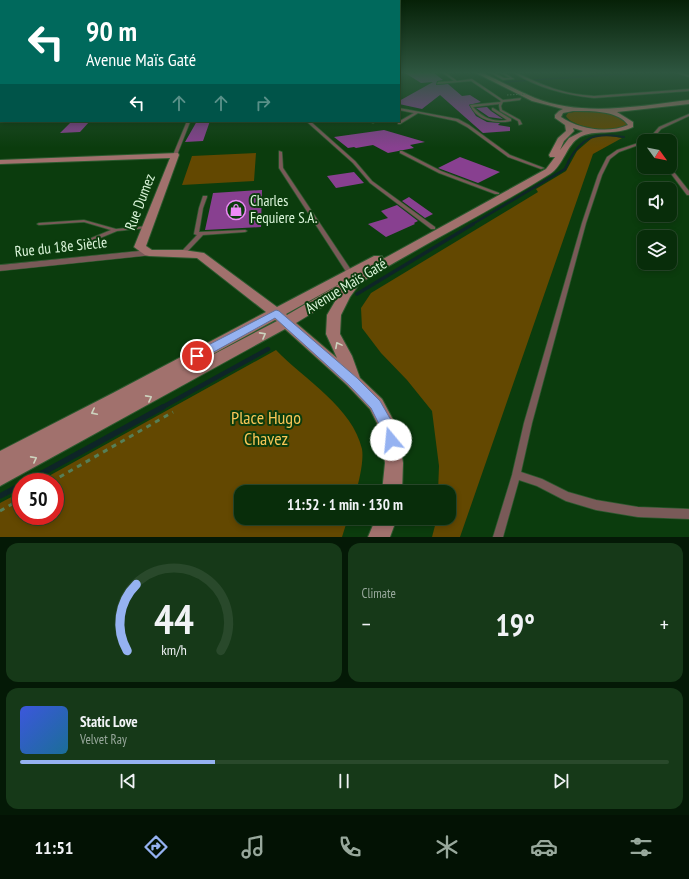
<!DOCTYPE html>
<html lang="en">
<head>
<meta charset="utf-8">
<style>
	:root { --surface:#082d0a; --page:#163918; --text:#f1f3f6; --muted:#98a89c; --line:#29492b; --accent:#95b2f1 }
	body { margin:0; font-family:"PT Sans Narrow",sans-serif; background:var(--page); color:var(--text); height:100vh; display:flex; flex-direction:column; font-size:15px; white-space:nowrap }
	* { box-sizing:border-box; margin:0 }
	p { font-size:13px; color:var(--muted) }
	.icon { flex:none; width:22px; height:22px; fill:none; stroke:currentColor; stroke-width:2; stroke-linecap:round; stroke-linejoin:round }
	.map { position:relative; height:537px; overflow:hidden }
	.panel { display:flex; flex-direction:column; gap:6px; padding:6px; background:#041906; flex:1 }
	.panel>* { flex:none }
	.hud { position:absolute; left:0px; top:0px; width:400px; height:122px; box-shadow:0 2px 6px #0003,0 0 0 1px var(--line); background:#00695c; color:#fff; overflow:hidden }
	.needle { width:26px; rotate:123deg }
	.tools { position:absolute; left:637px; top:134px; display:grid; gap:8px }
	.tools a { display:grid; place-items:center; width:40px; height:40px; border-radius:8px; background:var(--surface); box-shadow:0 2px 6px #0003,0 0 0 1px var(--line); font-size:20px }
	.speed { position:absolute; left:12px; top:473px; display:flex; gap:8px; font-size:20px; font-weight:700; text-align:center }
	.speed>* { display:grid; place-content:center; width:52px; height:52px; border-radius:50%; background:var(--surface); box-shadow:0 2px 6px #0003,0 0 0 1px var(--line); line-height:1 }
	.speed .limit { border:6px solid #d22; background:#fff; color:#111 }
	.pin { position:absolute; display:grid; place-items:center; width:34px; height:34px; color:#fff; margin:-17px; border:2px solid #fff; border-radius:50%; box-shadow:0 1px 4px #0007 }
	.me { position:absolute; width:44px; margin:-22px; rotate:343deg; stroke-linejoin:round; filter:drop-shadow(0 0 3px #0008) }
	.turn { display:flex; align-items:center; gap:14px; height:84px; padding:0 20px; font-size:18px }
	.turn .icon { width:52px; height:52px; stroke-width:2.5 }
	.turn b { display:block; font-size:28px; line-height:34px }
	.lanes { display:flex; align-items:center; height:38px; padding:0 20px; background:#0003; justify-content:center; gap:20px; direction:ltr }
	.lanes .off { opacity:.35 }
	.big { font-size:30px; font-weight:700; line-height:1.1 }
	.panel .widget { flex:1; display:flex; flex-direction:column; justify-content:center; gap:6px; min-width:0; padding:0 14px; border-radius:12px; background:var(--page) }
	.panel .dial { align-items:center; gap:0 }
	.dial svg { height:104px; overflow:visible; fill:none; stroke:var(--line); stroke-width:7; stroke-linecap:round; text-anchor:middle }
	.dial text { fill:var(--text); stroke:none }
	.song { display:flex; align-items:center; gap:12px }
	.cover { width:48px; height:48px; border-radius:6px; background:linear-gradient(135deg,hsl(230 70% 55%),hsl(200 70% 35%)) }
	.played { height:4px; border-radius:2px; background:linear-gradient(90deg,var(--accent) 30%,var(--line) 30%) }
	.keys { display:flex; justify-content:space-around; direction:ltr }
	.heat { display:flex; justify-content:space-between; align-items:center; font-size:22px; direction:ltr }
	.panel .tiles { flex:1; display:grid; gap:6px; grid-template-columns:1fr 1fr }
	.widget:last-child { grid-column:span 2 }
	.trip { position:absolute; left:234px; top:485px; width:222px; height:40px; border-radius:12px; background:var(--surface); box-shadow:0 2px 6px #0003,0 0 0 1px var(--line); font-weight:700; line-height:40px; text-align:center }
	.tabs { display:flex; height:64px; justify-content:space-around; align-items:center; background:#031204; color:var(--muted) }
	.tabs .icon { width:28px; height:28px }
	.tabs .active { color:var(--accent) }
	.tabs b { font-size:18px; color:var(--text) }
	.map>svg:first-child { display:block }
	.green { fill:#634801 }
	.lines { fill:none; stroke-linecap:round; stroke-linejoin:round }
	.stream-far5 { stroke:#0e2527; stroke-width:1.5 }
	.stream-far4 { stroke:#0e2527; stroke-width:2 }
	.stream-far3 { stroke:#0e2527; stroke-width:2.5 }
	.stream-far2 { stroke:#0e2527; stroke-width:3.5 }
	.stream-far1 { stroke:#0e2527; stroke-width:4.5 }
	.stream { stroke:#0e2527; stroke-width:5.5 }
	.building { fill:#884090 }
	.lane-casing { stroke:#2c592e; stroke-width:1.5 }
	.street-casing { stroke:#2c592e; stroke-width:1 }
	.secondary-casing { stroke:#2c592e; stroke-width:2 }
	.path { stroke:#567f57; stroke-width:3; stroke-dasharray:5 5; stroke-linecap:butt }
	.lane { fill:#795a58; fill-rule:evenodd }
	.street { fill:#795a58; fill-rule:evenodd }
	.secondary { fill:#a1716d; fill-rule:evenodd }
	.path-bridge { stroke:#567f57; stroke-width:1; stroke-dasharray:1.5 1.5; stroke-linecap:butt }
	.oneway { stroke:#ccd3be }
	.route { fill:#95b2f1; stroke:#61749d }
	.labels { text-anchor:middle; stroke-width:4; stroke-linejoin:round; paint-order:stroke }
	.poi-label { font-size:15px; fill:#daf4d9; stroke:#0b3c0d; text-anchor:start }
	.street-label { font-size:15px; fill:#daf4d9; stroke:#0b3c0d }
	.near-park-label { font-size:18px; fill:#f9c657; stroke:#0b3c0d }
</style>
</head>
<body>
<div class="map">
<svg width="689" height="537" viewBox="0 0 689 537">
	<rect width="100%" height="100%" fill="#0b3c0d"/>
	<path class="green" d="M580 111C596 111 615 112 627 124 619 135 572 128 566 116L568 113Z
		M598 136H611L622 138 593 154 460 537H432L437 518H449V492H438L439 466 432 411 407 380 381 353 362 328 361 308 371 293 538 192 536 189 566 171 577 151 592 138Z
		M256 153 254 181 182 185 192 156Z
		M276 350C304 379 353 408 362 449 364 461 359 481 356 492H241V518H348L342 537H0V503L21 492V516H55V482H38Z"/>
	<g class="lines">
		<path class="stream-far5" d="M505 82 636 73"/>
		<path class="stream-far4" d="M568 162C582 136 596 132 624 137"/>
		<path class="stream-far3" d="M471 225 565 169 569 161"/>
		<path class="stream-far2" d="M357 294 473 224"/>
		<path class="stream-far1" d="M161 408 268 349"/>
		<path class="stream" d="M26 482 163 407
			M0 496 21 485"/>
	</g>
	<path class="building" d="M405 73H434L443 80 437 81 436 85 448 84 462 96 470 95 481 102 469 105 476 116 487 122 500 123 498 125 510 127V131L483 133 440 95 422 109 399 104V101L433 82 421 83Z
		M487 107 491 111 503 119 489 117 476 108Z
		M72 121H90L80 132 60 133Z
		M197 121H210L203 141 185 142Z
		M384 130 425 142 410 145 414 148 388 153 373 145 356 148 354 147 348 148 334 137Z
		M460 157 500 172 478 183 438 168Z
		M354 172 364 183 336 188 327 176Z
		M262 190 261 227 205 230 213 193Z
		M409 197 433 214 425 218 402 201Z
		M397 205 418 221 414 223 415 224 386 237 368 224 388 218 381 211Z"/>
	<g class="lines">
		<defs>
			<path id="lane" d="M443 73H446L457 81 472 79 503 100 521 98 520 100 503 102 501 106 502 110 520 120 522 124 519 125 518 121 500 111 499 106V104L473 107C482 117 493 123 507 120L492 110V108H493L511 119V121C496 124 477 121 470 105L500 102 501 101 471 81 437 84 438 82 454 81Z
				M491 73H494L504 78H510L501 73H504L514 79 503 80Z
				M514 73H517C544 86 563 94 594 96L689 89V91L594 98C566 95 538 88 514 73Z
				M677 73H681L689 75V77Z
				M399 108 458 119 469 125 510 155 544 168 541 169 508 157 467 127 456 121 418 113 400 124H398V122L414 113 399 110Z
				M689 114V116L661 129 651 141H647L659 127Z
				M187 121 190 122 177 155 174 156 173 155Z
				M306 121H310L355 161 372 181 435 227V229H431L370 183 353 163Z
				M372 121H377L373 123 371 122Z
				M644 141V143L619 152 610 159 602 175 586 223 532 423 521 472 542 479 568 492 596 500 638 507 689 509V519L638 517 596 510 566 501 537 486 519 480 503 537H493L512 475 524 423 582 223 598 175 607 157 617 150Z
				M279 151 282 152 283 168 353 273 352 274H348L347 273 279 168Z
				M400 151H402L441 171 499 193V194H495L439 173 400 153Z
				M666 167H670L689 191V195H687Z
				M203 196H207V197L203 208 199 232 245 230 247 231 245 232 203 235 185 254H181L180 253 181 252 197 235 194 234 199 208Z
				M84 220 116 229 147 226 149 227 147 228 117 231 81 246 78 244 79 243 111 230 84 222 39 225 37 224 39 223Z"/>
			<path id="street" d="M0 76H1V78H0Z
				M0 86H1V90H0Z
				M0 107H1L0 112Z
				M149 250 153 251 154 253 153 255 0 271V265Z"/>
			<path id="secondary" d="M476 73H483C500 81 518 91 535 98 582 117 640 106 689 100V104L617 112 633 122V127C615 136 594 129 580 137 566 145 564 165 550 174 487 213 420 246 357 285L358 286 350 297 341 315 340 334 352 356 360 378 382 399 398 429 403 463 402 492H382L385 463 380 429 370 409 347 385 285 329 0 486V451L113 393 266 312 197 258 149 256 145 255 134 247 170 158 0 164V160L178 153 179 155 146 246 152 250H183L204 253 277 307 374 256H382L383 259 546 169 555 157H550L549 155 558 138 566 131 565 125 555 118V115L559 111 563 109 532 101ZM573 111C589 111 618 110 628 125 608 134 579 129 561 117L563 113ZM573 128 583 131 569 138 560 150 564 141 574 131ZM352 277 287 315 286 314ZM337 298 327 315 326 334 337 358 296 323ZM275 320 277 321 180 372Z
				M376 518H397L390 537H368Z"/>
		</defs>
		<use href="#lane" class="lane-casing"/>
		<use href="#street" class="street-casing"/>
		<use href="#secondary" class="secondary-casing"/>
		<path class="path" d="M51 482 173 412
			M0 511 21 499"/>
		<use href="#lane" class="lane"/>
		<use href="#street" class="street"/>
		<use href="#secondary" class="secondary"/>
		<path class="path-bridge" d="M507 95 526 94"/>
	</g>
	<defs><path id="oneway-chevron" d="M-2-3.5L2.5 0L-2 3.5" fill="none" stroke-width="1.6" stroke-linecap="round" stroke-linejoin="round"/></defs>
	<g class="oneway">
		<use href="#oneway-chevron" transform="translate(263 335) rotate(-29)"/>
		<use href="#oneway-chevron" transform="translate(338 345) rotate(-118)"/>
		<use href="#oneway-chevron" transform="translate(149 398) rotate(-28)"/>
		<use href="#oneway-chevron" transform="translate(94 412) rotate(153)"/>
		<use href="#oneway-chevron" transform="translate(34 459) rotate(-28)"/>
	</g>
	<linearGradient id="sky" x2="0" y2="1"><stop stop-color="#062107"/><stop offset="0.49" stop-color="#2e5640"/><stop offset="1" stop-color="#2e5640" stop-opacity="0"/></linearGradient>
	<rect width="689" height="148" fill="url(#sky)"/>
	<path class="route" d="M276 310 279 311 357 378 380 401 396 429 397 440 395 445 391 447 386 445 382 430 371 408 349 385 275 318 201 359 197 360 193 359 192 356 193 353Z"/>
	<defs>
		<symbol id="shop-ring" viewBox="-11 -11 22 22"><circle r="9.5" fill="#0b3c0d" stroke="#ee8cf8" stroke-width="1.5"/><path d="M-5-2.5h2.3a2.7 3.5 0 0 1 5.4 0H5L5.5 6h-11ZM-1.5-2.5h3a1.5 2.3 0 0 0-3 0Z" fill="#ee8cf8"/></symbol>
	</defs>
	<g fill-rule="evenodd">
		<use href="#shop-ring" x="225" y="199" width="22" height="22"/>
	</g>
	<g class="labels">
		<g class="poi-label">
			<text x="250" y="206">Charles<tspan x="250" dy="17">Fequiere S.A.</tspan></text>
		</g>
		<g class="street-label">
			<text transform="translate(140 202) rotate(-69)" y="5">Rue Dumez</text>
			<text transform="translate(61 247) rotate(-6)" y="5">Rue du 18e Siècle</text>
			<text transform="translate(346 286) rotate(-31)" y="5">Avenue Maïs Gaté</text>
		</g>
		<g class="near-park-label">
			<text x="266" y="424">Place Hugo<tspan x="266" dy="21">Chavez</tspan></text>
		</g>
	</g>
</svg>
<div class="tools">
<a><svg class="needle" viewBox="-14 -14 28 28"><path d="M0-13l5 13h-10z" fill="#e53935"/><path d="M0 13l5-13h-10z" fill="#98a89c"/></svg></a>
<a><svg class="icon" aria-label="sound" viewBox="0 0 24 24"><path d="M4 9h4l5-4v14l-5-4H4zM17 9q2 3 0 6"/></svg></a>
<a><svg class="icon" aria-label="layers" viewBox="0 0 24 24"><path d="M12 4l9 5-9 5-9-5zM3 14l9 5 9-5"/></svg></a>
</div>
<div class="speed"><div class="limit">50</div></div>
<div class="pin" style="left:197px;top:356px;background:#d93025"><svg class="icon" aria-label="arrive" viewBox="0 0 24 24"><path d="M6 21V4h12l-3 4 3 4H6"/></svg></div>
<svg class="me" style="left:391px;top:440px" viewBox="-20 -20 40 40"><circle r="19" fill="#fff"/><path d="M0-13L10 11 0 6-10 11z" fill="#95b2f1"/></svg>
<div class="trip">11:52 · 1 min · 130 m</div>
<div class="hud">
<div class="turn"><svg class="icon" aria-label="left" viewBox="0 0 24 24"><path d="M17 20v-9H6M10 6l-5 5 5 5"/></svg><div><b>90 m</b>Avenue Maïs Gaté</div></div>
<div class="lanes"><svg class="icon" aria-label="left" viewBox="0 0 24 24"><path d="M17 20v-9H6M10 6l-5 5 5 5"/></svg><svg class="icon off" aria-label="ahead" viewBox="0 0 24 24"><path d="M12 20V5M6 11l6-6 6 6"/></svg><svg class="icon off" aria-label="ahead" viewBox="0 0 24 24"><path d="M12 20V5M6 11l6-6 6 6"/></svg><svg class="icon off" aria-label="right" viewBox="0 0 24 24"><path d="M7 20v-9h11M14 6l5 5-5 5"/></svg></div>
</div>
</div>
<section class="panel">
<div class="tiles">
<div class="widget dial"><svg viewBox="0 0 100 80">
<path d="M14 69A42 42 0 1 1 86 69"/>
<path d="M14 69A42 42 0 0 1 21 18" stroke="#95b2f1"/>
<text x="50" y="56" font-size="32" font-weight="700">44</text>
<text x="50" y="72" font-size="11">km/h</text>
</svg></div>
<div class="widget"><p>Climate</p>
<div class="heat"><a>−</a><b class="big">19°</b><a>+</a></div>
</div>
<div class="widget">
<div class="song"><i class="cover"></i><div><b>Static Love</b><p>Velvet Ray</p></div></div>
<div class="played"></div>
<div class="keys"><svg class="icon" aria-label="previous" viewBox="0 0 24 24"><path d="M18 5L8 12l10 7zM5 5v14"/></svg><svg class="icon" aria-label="pause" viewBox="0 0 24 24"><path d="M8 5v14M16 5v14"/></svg><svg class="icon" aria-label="next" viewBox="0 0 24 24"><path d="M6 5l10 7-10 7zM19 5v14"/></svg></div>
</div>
</div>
</section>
<nav class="tabs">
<b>11:51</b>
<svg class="icon active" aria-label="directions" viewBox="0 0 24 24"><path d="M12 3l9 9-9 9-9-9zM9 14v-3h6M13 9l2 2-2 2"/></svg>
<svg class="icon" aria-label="music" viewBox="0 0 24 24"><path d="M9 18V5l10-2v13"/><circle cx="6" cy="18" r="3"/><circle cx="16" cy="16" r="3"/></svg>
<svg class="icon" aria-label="phone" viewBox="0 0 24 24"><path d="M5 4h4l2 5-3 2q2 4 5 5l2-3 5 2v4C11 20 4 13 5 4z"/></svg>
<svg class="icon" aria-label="climate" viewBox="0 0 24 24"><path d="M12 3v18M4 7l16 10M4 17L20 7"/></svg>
<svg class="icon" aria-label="car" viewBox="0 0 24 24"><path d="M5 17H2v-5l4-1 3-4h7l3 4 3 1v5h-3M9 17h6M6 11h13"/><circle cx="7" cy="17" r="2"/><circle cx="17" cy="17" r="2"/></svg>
<svg class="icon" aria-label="filters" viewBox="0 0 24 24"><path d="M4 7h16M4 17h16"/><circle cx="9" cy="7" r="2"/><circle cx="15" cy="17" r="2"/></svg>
</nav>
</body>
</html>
